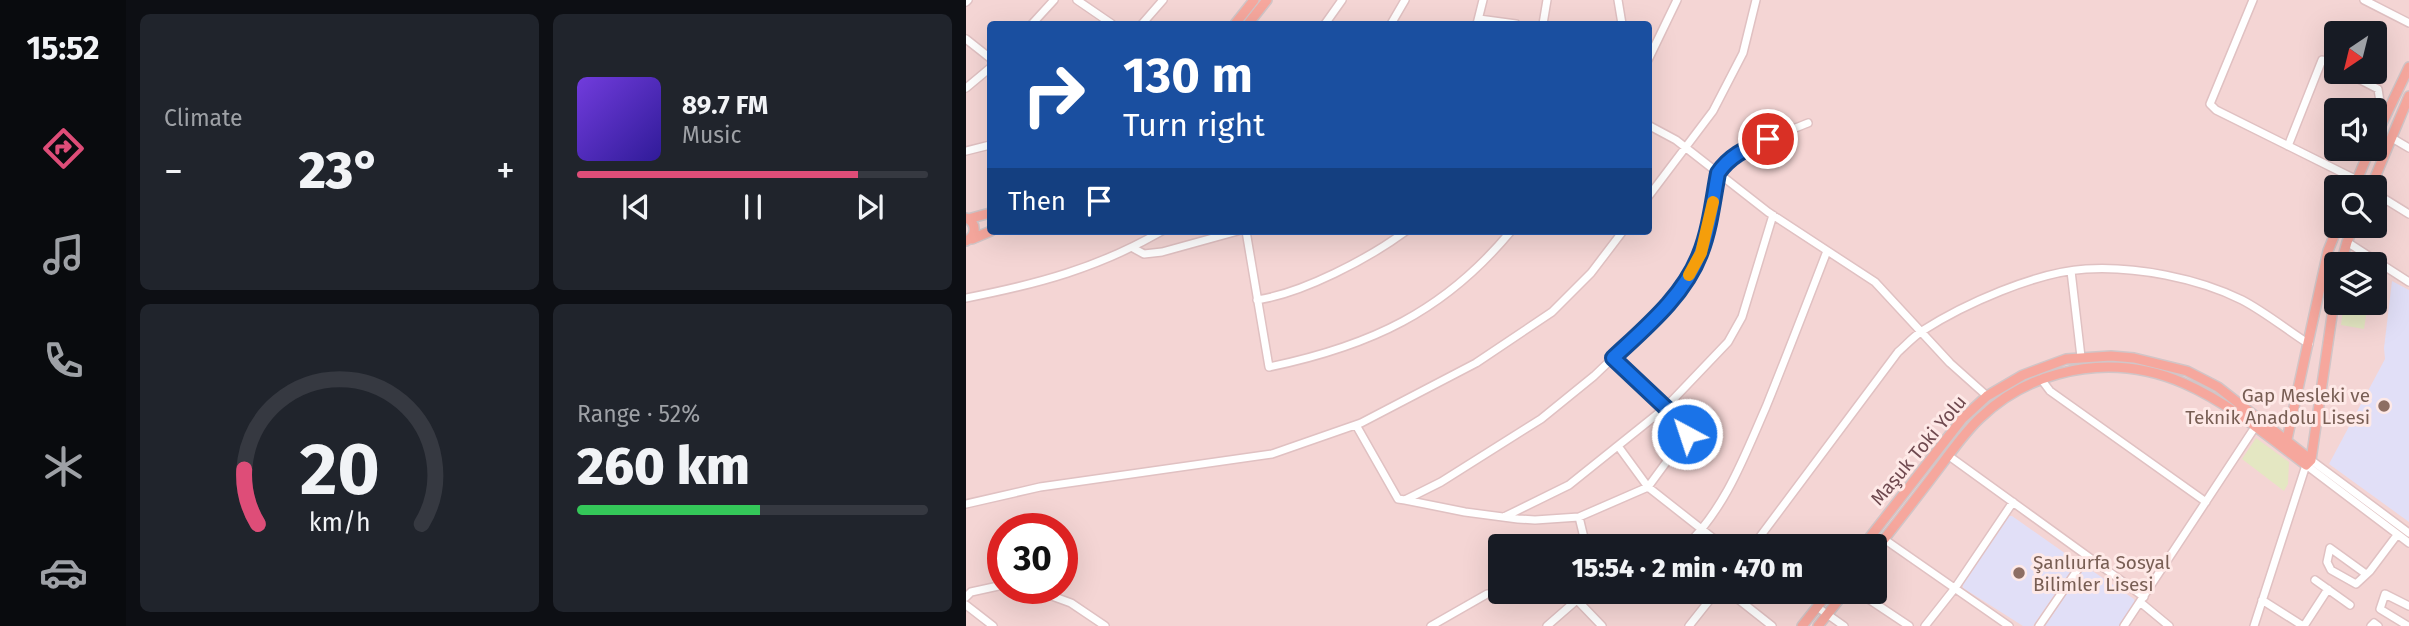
<!DOCTYPE html>
<html lang="en">
<head>
<meta charset="utf-8">
<style>
	:root { --surface:#171b24; --page:#20242c; --text:#f1f3f6; --muted:#9ea1a6; --line:#363941; --accent:#de4d78 }
	body { margin:0; font-family:"Fira Sans",sans-serif; background:var(--page); color:var(--text); height:100vh; display:flex; flex-direction:column; font-size:26px; white-space:nowrap }
	* { box-sizing:border-box; margin:0 }
	p { font-size:23px; color:var(--muted) }
	.icon { flex:none; width:38px; height:38px; fill:none; stroke:currentColor; stroke-width:2; stroke-linecap:round; stroke-linejoin:round }
	.map { position:relative; flex:1; overflow:hidden }
	.side { display:flex; flex-direction:column; gap:14px; padding:14px; background:#0d0f14; width:840px }
	.side>* { flex:none }
	.banner { position:absolute; left:21px; top:21px; width:665px; height:214px; border-radius:7px; box-shadow:0 7px 28px #0002; background:#1a4fa0; color:#fff; overflow:hidden }
	.needle { width:46px; rotate:215deg }
	.fabs { position:absolute; left:1358px; top:21px; display:grid; gap:14px }
	.fabs a { display:grid; place-items:center; width:63px; height:63px; border-radius:7px; background:var(--surface); box-shadow:0 7px 28px #0002; font-size:35px }
	.speed { position:absolute; left:21px; top:513px; display:flex; gap:14px; font-size:35px; font-weight:700; text-align:center }
	.speed>* { display:grid; place-content:center; width:91px; height:91px; border-radius:50%; background:var(--surface); box-shadow:0 7px 28px #0002; line-height:1 }
	.speed .limit { border:10px solid #d22; background:#fff; color:#111 }
	.pin { position:absolute; display:grid; place-items:center; width:60px; height:60px; color:#fff; margin:-30px; border:4px solid #fff; border-radius:50%; box-shadow:0 2px 7px #0007 }
	.me { position:absolute; width:77px; margin:-38px; rotate:320deg; stroke-linejoin:round; filter:drop-shadow(0 0 5px #0008) }
	.turn { display:flex; align-items:center; gap:24px; height:147px; padding:0 21px; font-size:32px }
	.turn .icon { width:91px; height:91px; stroke-width:2.5 }
	.turn b { display:block; font-size:49px; line-height:60px }
	.then { display:flex; align-items:center; height:66px; padding:0 21px; background:#0003; gap:14px; font-size:26px }
	.big { font-size:52px; font-weight:800; line-height:1.1 }
	.side .card { flex:1; display:flex; flex-direction:column; justify-content:center; gap:10px; min-width:0; padding:0 24px; border-radius:10px; background:var(--page) }
	.side .dial { align-items:center; gap:0 }
	.dial svg { height:182px; overflow:visible; fill:none; stroke:var(--line); stroke-width:7; stroke-linecap:round; text-anchor:middle }
	.dial text { fill:var(--text); stroke:none }
	.song { display:flex; align-items:center; gap:21px }
	.cover { width:84px; height:84px; border-radius:10px; background:linear-gradient(135deg,hsl(260 70% 55%),hsl(250 70% 35%)) }
	.played { height:7px; border-radius:4px; background:linear-gradient(90deg,var(--accent) 80%,var(--line) 80%) }
	.keys { display:flex; justify-content:space-around; direction:ltr }
	.heat { display:flex; justify-content:space-between; align-items:center; font-size:38px; direction:ltr }
	.charge { height:10px; border-radius:5px; background:linear-gradient(90deg,#34c759 52%,var(--line) 0) }
	.side .tiles { flex:1; display:grid; gap:14px; grid-template-columns:repeat(2,1fr) }
	.trip { position:absolute; left:522px; top:534px; width:399px; height:70px; border-radius:7px; background:var(--surface); box-shadow:0 7px 28px #0002; font-weight:800; line-height:70px; text-align:center }
	main { display:flex; flex:1; min-height:0 }
	.tabs { display:flex; flex-direction:column; width:126px; justify-content:space-around; align-items:center; background:#090b0e; color:var(--muted) }
	.tabs .icon { width:49px; height:49px }
	.tabs .on { color:var(--accent) }
	.tabs b { font-size:32px; color:var(--text) }
	.map>svg:first-child { display:block }
	.residential { fill:#f4d5d4; fill-rule:evenodd }
	.education { fill:#e1dff7 }
	.green { fill:#e4e7c2 }
	.lines { fill:none; stroke-linecap:round; stroke-linejoin:round }
	.minor-casing { stroke:#e0c1c2; stroke-width:10 }
	.major-casing { stroke:#d1c5c7; stroke-width:12 }
	.minor { stroke:#fff; stroke-width:7 }
	.major { stroke:#f6a79d; stroke-width:9 }
	.route-casing { stroke:#114b97; stroke-width:18 }
	.route { stroke:#1a73e8; stroke-width:12 }
	.slow { stroke:#f59e0b; stroke-width:12 }
	.education-dot { fill:#8d6e63; stroke:#fee9e7; stroke-width:2.5 }
	.labels { text-anchor:middle; stroke-width:6; stroke-linejoin:round; paint-order:stroke }
	.education-label { font-size:19px; fill:#785e54; stroke:#fee9e7; text-anchor:end }
	.street-label { font-size:19px; fill:#704a50; stroke:#fee9e7 }
</style>
</head>
<body>
<main>
<nav class="tabs">
<b>15:52</b>
<svg class="icon on" aria-label="directions" viewBox="0 0 24 24"><path d="M12 3l9 9-9 9-9-9zM9 14v-3h6M13 9l2 2-2 2"/></svg>
<svg class="icon" aria-label="music" viewBox="0 0 24 24"><path d="M9 18V5l10-2v13"/><circle cx="6" cy="18" r="3"/><circle cx="16" cy="16" r="3"/></svg>
<svg class="icon" aria-label="phone" viewBox="0 0 24 24"><path d="M5 4h4l2 5-3 2q2 4 5 5l2-3 5 2v4C11 20 4 13 5 4z"/></svg>
<svg class="icon" aria-label="climate" viewBox="0 0 24 24"><path d="M12 3v18M4 7l16 10M4 17L20 7"/></svg>
<svg class="icon" aria-label="car" viewBox="0 0 24 24"><path d="M5 17H2v-5l4-1 3-4h7l3 4 3 1v5h-3M9 17h6M6 11h13"/><circle cx="7" cy="17" r="2"/><circle cx="17" cy="17" r="2"/></svg>
</nav>
<section class="side">
<div class="tiles">
<div class="card"><p>Climate</p>
<div class="heat"><a>−</a><b class="big">23°</b><a>+</a></div>
</div>
<div class="card">
<div class="song"><i class="cover"></i><div><b>89.7 FM</b><p>Music</p></div></div>
<div class="played"></div>
<div class="keys"><svg class="icon" aria-label="previous" viewBox="0 0 24 24"><path d="M18 5L8 12l10 7zM5 5v14"/></svg><svg class="icon" aria-label="pause" viewBox="0 0 24 24"><path d="M8 5v14M16 5v14"/></svg><svg class="icon" aria-label="next" viewBox="0 0 24 24"><path d="M6 5l10 7-10 7zM19 5v14"/></svg></div>
</div>
<div class="card dial"><svg viewBox="0 0 100 80">
<path d="M14 69A42 42 0 1 1 86 69"/>
<path d="M14 69A42 42 0 0 1 8 45" stroke="#de4d78"/>
<text x="50" y="56" font-size="32" font-weight="700">20</text>
<text x="50" y="72" font-size="11">km/h</text>
</svg></div>
<div class="card"><p>Range · 52%</p><b class="big">260 km</b><div class="charge"></div></div>
</div>
</section>
<div class="map">
<svg width="1443" height="626" viewBox="0 0 1443 626">
	<rect width="100%" height="100%" fill="#fbe4e2"/>
	<path class="residential" d="M0 0H1443V626H0ZM24 24H682V231H24ZM1370 33H1409V72H1370ZM1370 110H1409V149H1370ZM1370 187H1409V226H1370ZM1370 264H1409V303H1370ZM37 528H96V588H37ZM534 546H908V592H534Z"/>
	<path class="education" d="M1426 281 1443 290V522L1363 464 1419 359 1418 348Z
		M1040 516H1046L1110 561 1109 565 1067 626H1057L997 588V581Z
		M1122 568 1168 599 1169 604 1154 626H1079L1116 571Z"/>
	<path class="green" d="M1378 303H1402L1398 329 1375 325Z
		M1290 438 1323 462 1322 484 1318 491 1276 459Z"/>
	<g class="lines">
		<defs>
			<path id="minor" d="M111 0 146 24
				M652 0 656 24
				M1287 0 1244 104 1250 110 1391 180
				M1398 0 1443 23
				M0 2 2 0
				M513 19 550 24
				M66 24 88 0
				M176 24 197 0
				M359 24 376 0
				M425 24 439 0
				M511 24 517 0
				M577 24 581 0
				M0 39 24 58
				M682 60 711 0
				M1379 72 1412 89 1415 108 1419 116
				M0 88 24 68
				M682 125 710 140 802 212 909 282 984 363 1021 396
				M1426 138 1443 148
				M1322 146 1356 60 1370 67
				M0 151 24 145
				M1409 193 1443 214
				M682 197 747 111 777 53 790 0
				M280 231 303 367C404 346 478 312 545 231
				M1381 242 1443 282
				M167 248 178 254 196 252 272 231
				M1105 271 1115 357
				M0 298C72 284 132 268 196 231
				M291 300C337 293 402 259 440 231
				M1075 379 1084 391 1240 502
				M390 425 432 499 439 500 475 482 575 419 628 376 696 311 726 271 735 253 753 173C772 144 811 136 842 123
				M652 446 682 487 757 546
				M983 456 1178 597
				M1345 460 1443 533
				M439 500 499 512 552 519 569 520 613 517 682 487 721 434 720 429 647 358
				M0 504 74 487 306 454 395 423 510 363 586 312 625 273 657 231
				M540 516 603 485 699 408 762 342 776 317 807 215
				M613 517 620 546
				M918 539 1043 626
				M720 546C760 507 778 457 800 407 821 355 841 303 861 251
				M787 546 932 352C940 345 947 337 956 331 998 304 1070 272 1120 269 1169 266 1232 278 1276 300 1299 312 1321 330 1343 344
				M1400 574 1364 548 1361 562 1365 570 1390 584 1404 571 1431 535
				M1349 580 1384 605
				M64 588 105 603 139 626
				M763 592 806 626
				M892 592 943 626
				M0 597 5 592 37 585
				M611 600 636 626
				M1296 600 1337 626
				M1174 602 1203 626
				M0 605 27 626
				M851 607 878 626
				M465 626 521 594 553 592
				M581 626 620 592
				M723 626 750 592
				M959 626 989 588 1047 502
				M1073 626 1121 556
				M1158 626 1291 424
				M1288 626 1340 465 1443 543
				M1338 626 1362 589
				M1405 626 1408 623 1412 626
				M1442 626 1414 609 1419 594 1443 606"/>
			<path id="major" d="M269 24 288 0
				M282 24 301 0
				M1409 138 1443 67
				M1388 187 1404 149
				M1405 187 1443 96
				M0 218C11 223 11 236 0 241
				M2 219 24 213
				M6 239 25 231
				M1375 264 1381 242 1388 226
				M1320 444 1362 251 1372 226
				M1345 460 1370 288
				M897 546 996 419 1021 396 1057 375 1100 359 1145 356 1168 358 1221 371 1252 387 1345 460
				M908 552C930 524 952 496 973 468 986 451 998 433 1014 418 1036 397 1062 382 1092 374 1195 346 1263 406 1340 465L1345 460
				M836 626 863 592
				M852 626 879 592"/>
		</defs>
		<use href="#minor" class="minor-casing"/>
		<use href="#major" class="major-casing"/>
		<use href="#minor" class="minor"/>
		<use href="#major" class="major"/>
	</g>
	<g class="lines">
		<defs>
			<path id="route" d="M721 434 720 429 716 423 647 358C679 328 718 296 734 254 744 229 747 200 752 173 765 154 782 148 802 139"/>
		</defs>
		<use href="#route" class="route-casing"/>
		<use href="#route" class="route"/>
		<path class="slow" d="M723 275 735 253 747 202"/>
	</g>
	<g class="education-dot">
		<circle cx="1418" cy="406" r="7"/>
		<circle cx="1053" cy="573" r="7"/>
	</g>
	<g class="labels">
		<g class="education-label">
			<text x="1404" y="402">Gap Mesleki ve<tspan x="1404" dy="22">Teknik Anadolu Lisesi</tspan></text>
			<text x="1067" y="569" text-anchor="start">Şanlıurfa Sosyal<tspan x="1067" dy="22">Bilimler Lisesi</tspan></text>
		</g>
		<g class="street-label">
			<text transform="translate(952 450) rotate(-50)" y="7">Maşuk Toki Yolu</text>
		</g>
	</g>
</svg>
<div class="fabs">
<a><svg class="needle" viewBox="-14 -14 28 28"><path d="M0-13l5 13h-10z" fill="#e53935"/><path d="M0 13l5-13h-10z" fill="#9ea1a6"/></svg></a>
<a><svg class="icon" aria-label="sound" viewBox="0 0 24 24"><path d="M4 9h4l5-4v14l-5-4H4zM17 9q2 3 0 6"/></svg></a>
<a><svg class="icon" aria-label="search" viewBox="0 0 24 24"><circle cx="10" cy="10" r="6"/><path d="M15 15l6 6"/></svg></a>
<a><svg class="icon" aria-label="layers" viewBox="0 0 24 24"><path d="M12 4l9 5-9 5-9-5zM3 14l9 5 9-5"/></svg></a>
</div>
<div class="speed"><div class="limit">30</div></div>
<div class="pin" style="left:802px;top:139px;background:#d93025"><svg class="icon" aria-label="arrive" viewBox="0 0 24 24"><path d="M6 21V4h12l-3 4 3 4H6"/></svg></div>
<svg class="me" style="left:721px;top:434px" viewBox="-20 -20 40 40"><circle r="17" fill="#1a73e8" stroke="#fff" stroke-width="3"/><path d="M0-11L8 9 0 5-8 9z" fill="#fff"/></svg>
<div class="trip">15:54 · 2 min · 470 m</div>
<div class="banner">
<div class="turn"><svg class="icon" aria-label="right" viewBox="0 0 24 24"><path d="M7 20v-9h11M14 6l5 5-5 5"/></svg><div><b>130 m</b>Turn right</div></div>
<div class="then">Then<svg class="icon" aria-label="arrive" viewBox="0 0 24 24"><path d="M6 21V4h12l-3 4 3 4H6"/></svg></div>
</div>
</div>
</main>
</body>
</html>
